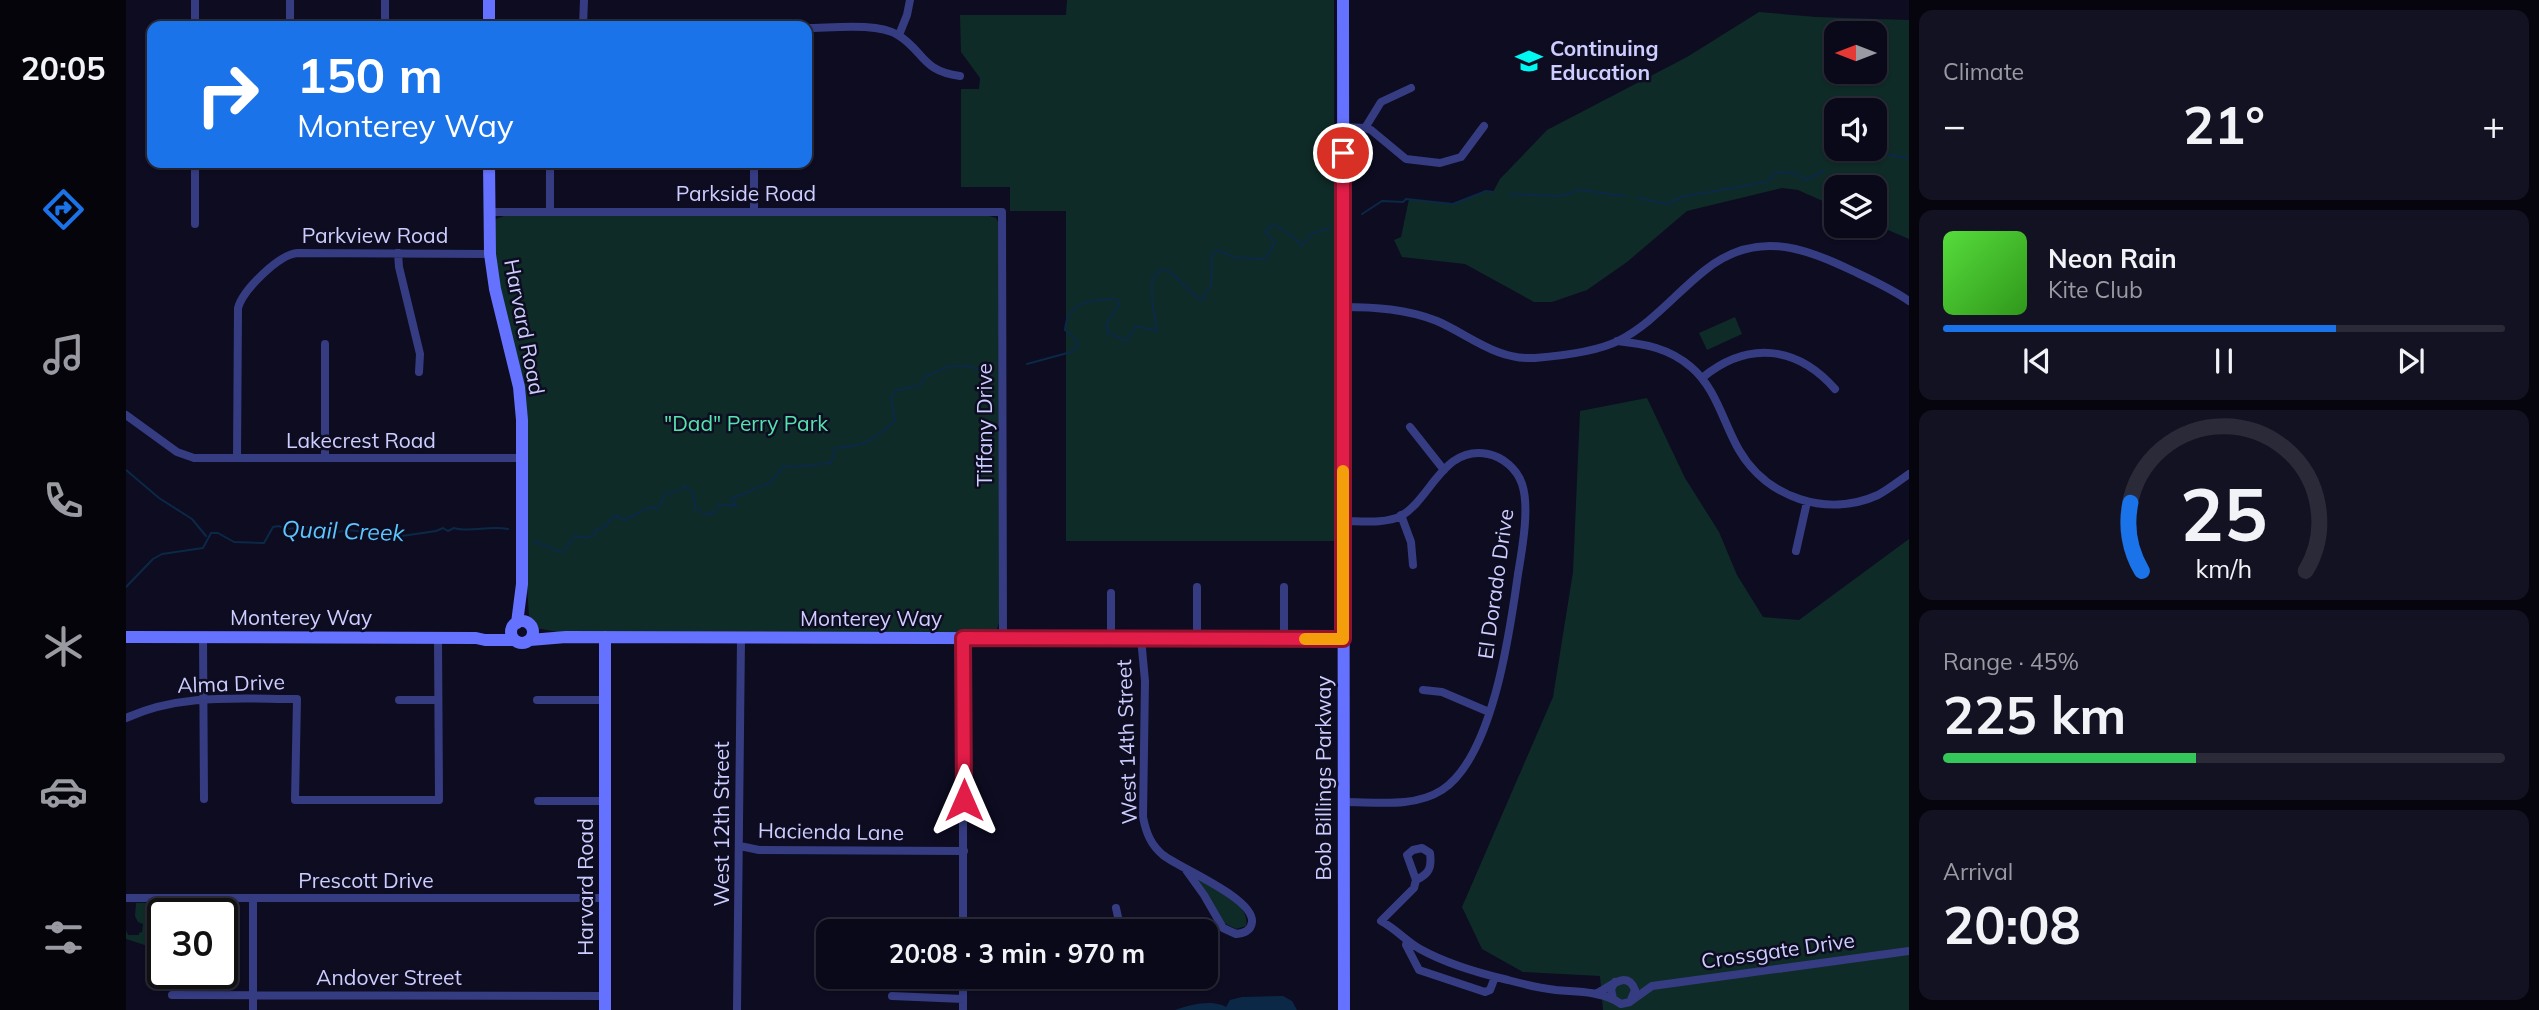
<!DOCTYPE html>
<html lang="en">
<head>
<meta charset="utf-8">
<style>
	:root { --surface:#0a0919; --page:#131222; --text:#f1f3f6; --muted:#999aa2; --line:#2a2a38; --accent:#1a73e8 }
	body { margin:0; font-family:Mulish,sans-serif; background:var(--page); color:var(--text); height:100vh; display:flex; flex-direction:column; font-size:26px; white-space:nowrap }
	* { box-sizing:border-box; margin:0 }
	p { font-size:23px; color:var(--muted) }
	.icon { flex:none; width:38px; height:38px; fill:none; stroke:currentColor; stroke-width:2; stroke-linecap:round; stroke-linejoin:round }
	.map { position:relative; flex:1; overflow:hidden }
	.panel { display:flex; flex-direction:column; gap:10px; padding:10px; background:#06050e; width:630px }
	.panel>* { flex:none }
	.banner { position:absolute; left:21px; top:21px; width:665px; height:147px; border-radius:14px; box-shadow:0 2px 5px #0004,0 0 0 2px var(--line); background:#1a73e8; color:#fff; overflow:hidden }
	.needle { width:46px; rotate:270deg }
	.controls { position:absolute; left:1698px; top:21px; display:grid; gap:14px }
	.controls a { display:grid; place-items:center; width:63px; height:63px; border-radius:14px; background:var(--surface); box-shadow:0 2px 5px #0004,0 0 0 2px var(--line); font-size:35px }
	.speed { position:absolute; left:21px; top:898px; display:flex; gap:14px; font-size:35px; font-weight:700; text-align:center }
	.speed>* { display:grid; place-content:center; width:91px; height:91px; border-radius:50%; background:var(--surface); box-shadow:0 2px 5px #0004,0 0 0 2px var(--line); line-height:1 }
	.speed .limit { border:4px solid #111; border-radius:10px; background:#fff; color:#111 }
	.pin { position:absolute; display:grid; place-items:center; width:60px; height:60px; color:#fff; margin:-30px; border:4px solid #fff; border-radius:50%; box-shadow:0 2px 7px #0007 }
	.me { position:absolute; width:77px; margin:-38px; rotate:0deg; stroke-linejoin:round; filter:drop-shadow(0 0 5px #0008) }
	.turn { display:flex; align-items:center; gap:24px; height:147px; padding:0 35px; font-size:32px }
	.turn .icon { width:91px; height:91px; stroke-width:2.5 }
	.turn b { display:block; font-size:49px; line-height:60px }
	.big { font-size:52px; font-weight:700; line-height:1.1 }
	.panel .widget { flex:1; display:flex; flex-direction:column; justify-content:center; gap:10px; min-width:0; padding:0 24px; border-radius:14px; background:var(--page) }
	.panel .dial { align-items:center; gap:0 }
	.dial svg { height:182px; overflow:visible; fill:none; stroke:var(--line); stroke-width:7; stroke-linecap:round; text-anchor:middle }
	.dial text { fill:var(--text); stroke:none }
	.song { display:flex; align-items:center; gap:21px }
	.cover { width:84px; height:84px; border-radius:10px; background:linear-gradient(135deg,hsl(110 70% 55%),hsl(110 70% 35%)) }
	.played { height:7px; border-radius:4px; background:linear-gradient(90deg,var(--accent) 70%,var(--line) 70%) }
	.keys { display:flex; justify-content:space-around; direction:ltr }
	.heat { display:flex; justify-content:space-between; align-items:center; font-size:38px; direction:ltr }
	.charge { height:10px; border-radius:5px; background:linear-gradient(90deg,#34c759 45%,var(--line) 0) }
	.trip { position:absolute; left:690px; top:919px; width:402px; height:70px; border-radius:14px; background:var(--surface); box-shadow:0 2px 5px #0004,0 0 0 2px var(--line); font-weight:700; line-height:70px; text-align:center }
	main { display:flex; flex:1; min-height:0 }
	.tabs { display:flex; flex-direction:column; width:126px; justify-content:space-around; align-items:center; background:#04040a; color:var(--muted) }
	.tabs .icon { width:49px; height:49px }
	.tabs .active { color:var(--accent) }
	.tabs b { font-size:32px; color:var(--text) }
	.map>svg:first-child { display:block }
	.green { fill:#0f2b27; fill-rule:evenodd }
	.water { fill:#0b2947 }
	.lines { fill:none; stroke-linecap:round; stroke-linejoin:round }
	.stream { stroke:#0b2947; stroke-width:2 }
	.street { stroke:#363c82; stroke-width:8 }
	.secondary { stroke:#6472ff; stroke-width:12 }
	.route-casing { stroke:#92132f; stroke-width:18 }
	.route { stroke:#e11d48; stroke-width:12 }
	.slow { stroke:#f59e0b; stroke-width:12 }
	.labels { text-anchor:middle; stroke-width:5; stroke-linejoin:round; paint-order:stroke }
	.poi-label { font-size:21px; font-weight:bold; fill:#cdcdff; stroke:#0d0c21; text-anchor:start }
	.street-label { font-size:21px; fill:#cdcdff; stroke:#0d0c21 }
	.park-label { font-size:21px; fill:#55e3ae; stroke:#0d0c21 }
	.water-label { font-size:23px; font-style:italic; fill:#5bc6ff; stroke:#0d0c21 }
</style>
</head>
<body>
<main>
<nav class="tabs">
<b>20:05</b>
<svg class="icon active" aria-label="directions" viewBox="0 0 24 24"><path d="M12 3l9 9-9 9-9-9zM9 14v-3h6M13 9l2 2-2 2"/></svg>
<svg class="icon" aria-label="music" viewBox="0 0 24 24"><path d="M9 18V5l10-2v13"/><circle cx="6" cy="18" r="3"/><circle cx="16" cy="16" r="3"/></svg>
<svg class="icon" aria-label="phone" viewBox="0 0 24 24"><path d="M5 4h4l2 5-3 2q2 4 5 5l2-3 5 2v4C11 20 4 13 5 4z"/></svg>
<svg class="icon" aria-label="climate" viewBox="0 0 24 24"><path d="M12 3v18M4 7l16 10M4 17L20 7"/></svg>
<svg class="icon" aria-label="car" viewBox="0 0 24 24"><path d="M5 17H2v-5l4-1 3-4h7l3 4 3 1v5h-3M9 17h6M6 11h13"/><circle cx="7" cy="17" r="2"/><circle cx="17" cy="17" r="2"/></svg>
<svg class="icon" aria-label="filters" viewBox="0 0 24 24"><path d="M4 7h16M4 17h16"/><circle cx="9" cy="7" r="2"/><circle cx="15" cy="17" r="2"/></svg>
</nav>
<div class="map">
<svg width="1783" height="1010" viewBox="0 0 1783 1010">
	<rect width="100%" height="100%" fill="#0d0c21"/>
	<path class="green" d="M941 0H1208L1209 541H940V211H884V187H835V89H853L854 78 835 52 834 15H940Z
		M1633 12 1690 17 1783 20V239L1748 224V187H1710V207L1672 190 1656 188 1561 211 1501 262 1461 290 1426 302H1408L1339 264 1276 257 1268 240 1275 237 1283 199 1327 204 1360 191 1367 192 1374 179 1421 130 1561 57ZM1710 33H1748V72H1710ZM1710 110H1748V149H1710Z
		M378 216H863L870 218 873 224V623L870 632 437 633 410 628 403 616 400 570 399 416 372 280 368 223 370 219Z
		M1609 317 1616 334 1581 350 1573 333Z
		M1521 398 1559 478 1593 532 1611 575 1637 617 1673 620 1783 539V1010H1477L1474 976 1397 972 1356 949 1336 907 1427 697 1447 572 1454 411Z
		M1067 876C1083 885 1126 904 1120 926L1110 929 1098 923Z
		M10 903H25V947L0 939V930L2 935H13V933L16 932 17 924 12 922 9 916Z"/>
	<path class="water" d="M1157 996 1166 1001 1171 1010H1049C1064 1005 1086 999 1100 1007L1104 1000 1116 997Z"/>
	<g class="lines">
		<path class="stream" d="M1751 155C1761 152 1772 158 1783 158
			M1384 194 1434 196 1454 190 1499 196
			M1512 198 1542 204 1555 197 1641 182 1651 172 1670 173 1679 180 1698 171
			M1236 214 1256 201 1277 202 1280 199 1327 204 1360 191 1367 192
			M901 364 945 352 952 346 949 338 939 330C941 300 967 300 990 299L993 304 980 325 981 332 1000 341 1010 326 1031 331 1026 301V280L1033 271 1042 270 1071 298 1076 300 1085 285 1086 254 1091 250 1110 258 1139 259 1149 243 1139 231 1147 224 1167 236 1176 246 1185 234 1204 228
			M0 470 33 498 66 519 80 536
			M408 541C419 545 426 550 437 552L449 536 460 538 468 535 470 529 478 528 489 515 499 520 524 507 532 509 540 493 554 491 558 486 566 491 570 509 579 514 589 513 592 505 611 506 604 499 644 483 658 466C673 468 689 464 705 463L709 448C740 446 746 441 769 421L765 397 771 390 793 386 800 376C809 374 814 369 822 367 834 364 845 367 857 370
			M0 587 27 559 36 554 77 548 85 533H92L108 542 138 543 147 527 153 526 160 529 184 527 206 533 222 530 247 533 265 530 276 536 310 531 317 528 322 531 328 528C344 533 363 525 382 529"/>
		<path class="street" d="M69 0V26
			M259 0V26
			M164 26V0
			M457 26 458 0
			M681 28C705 28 751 22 772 35 798 51 795 71 834 76
			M773 35 781 15 784 0
			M1217 127 1239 128 1245 130 1280 159 1314 163 1335 157 1358 126
			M1239 128 1255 102 1285 88
			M69 163V224
			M628 163V211
			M363 212H876L877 638
			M424 212V163
			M272 253 273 267 294 354 293 372
			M1217 307C1249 307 1281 309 1311 321 1345 336 1370 360 1409 358 1433 356 1470 352 1492 341 1526 324 1549 294 1578 271 1628 230 1675 246 1727 271 1746 280 1766 289 1783 301
			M1491 341C1519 344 1543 348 1565 367 1590 388 1597 422 1613 450 1641 498 1701 518 1752 495 1763 489 1773 481 1783 474
			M1576 378C1622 340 1671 346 1709 389
			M0 415 51 452 68 458H396
			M1284 427 1318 470
			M111 458 112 308C117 290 153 254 172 253L364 254
			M199 458V344
			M1275 515 1285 542 1287 565
			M1217 521C1235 521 1259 524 1275 516 1305 499 1317 445 1362 454 1377 457 1391 469 1396 484 1404 507 1396 550 1392 574 1384 631 1367 757 1316 790 1288 808 1250 802 1218 802
			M1670 551 1681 502
			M77 637 78 799
			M985 638V593
			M1015 638 1019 681 1017 817C1020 833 1025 845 1037 855 1055 869 1128 898 1126 922 1125 931 1118 933 1110 934L1097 928 1078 895 1060 870
			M1071 638V587
			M1158 639V587
			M1297 690 1316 692 1363 712
			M273 700H312
			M411 700H479
			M0 718C54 693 113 699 171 699L169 800H313L312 638
			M412 801H479
			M614 846 633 850 838 851
			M1290 880C1303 874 1306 868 1304 853L1296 848 1287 850 1281 855 1290 880 1288 888 1255 921C1270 929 1280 941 1294 949 1321 964 1352 973 1382 980 1397 984 1414 988 1430 990 1450 992 1470 991 1488 1000
			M0 898H479
			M127 899V1010
			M990 908 995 931
			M837 931V638
			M1281 940 1280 945 1293 970 1359 992 1364 990 1369 977
			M837 976V1010
			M837 981H907L947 976
			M1471 993C1484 987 1501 969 1509 990L1504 1002 1495 1004 1487 999 1485 989 1489 982
			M46 995 479 996
			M766 996 837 999
			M1505 1001 1526 986 1783 951
			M611 1010 615 638"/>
		<path class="secondary" d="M363 0V26
			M1217 0 1218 1010
			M363 163 364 254 369 289 393 387 396 420V584L391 623
			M385 632a11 11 0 1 1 22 0a11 11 0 1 1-22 0Z
			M0 637 350 638 359 640H388
			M479 637V1010
			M404 640 440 637 1217 639"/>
	</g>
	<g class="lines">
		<defs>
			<path id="route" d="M838 800 837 638 1217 639V153"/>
		</defs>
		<use href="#route" class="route-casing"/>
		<use href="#route" class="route"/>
		<path class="slow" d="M1179 639H1217V471"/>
	</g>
	<defs>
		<symbol id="university-bare" viewBox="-9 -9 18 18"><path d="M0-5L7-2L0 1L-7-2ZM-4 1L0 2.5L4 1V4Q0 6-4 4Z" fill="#00f8f3" stroke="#0d0c21" stroke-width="2.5" paint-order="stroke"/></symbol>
	</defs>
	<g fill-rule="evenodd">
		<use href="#university-bare" x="1384" y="42" width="38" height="38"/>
	</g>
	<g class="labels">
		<g class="poi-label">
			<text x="1424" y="56">Continuing<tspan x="1424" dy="24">Education</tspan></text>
		</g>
		<g class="street-label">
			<text x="620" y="201">Parkside Road</text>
			<text x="249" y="243">Parkview Road</text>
			<text transform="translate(398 327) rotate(79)" y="7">Harvard Road</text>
			<text transform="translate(859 425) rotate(-90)" y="7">Tiffany Drive</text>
			<text x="235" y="448">Lakecrest Road</text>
			<text transform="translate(1370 584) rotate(-82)" y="7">El Dorado Drive</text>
			<text x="175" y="625">Monterey Way</text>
			<text x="745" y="626">Monterey Way</text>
			<text transform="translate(105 684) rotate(-2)" y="7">Alma Drive</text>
			<text transform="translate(1001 742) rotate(-92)" y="7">West 14th Street</text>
			<text transform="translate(1198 778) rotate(-90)" y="7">Bob Billings Parkway</text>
			<text transform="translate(596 824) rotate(-90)" y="7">West 12th Street</text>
			<text transform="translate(705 832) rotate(1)" y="7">Hacienda Lane</text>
			<text x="240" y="888">Prescott Drive</text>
			<text transform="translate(460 887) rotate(-90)" y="7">Harvard Road</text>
			<text transform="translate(1652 951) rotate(-8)" y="7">Crossgate Drive</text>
			<text x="263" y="985">Andover Street</text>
		</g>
		<g class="park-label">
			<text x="620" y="431">"Dad" Perry Park</text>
		</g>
		<g class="water-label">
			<text transform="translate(217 531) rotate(2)" y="8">Quail Creek</text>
		</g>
	</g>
</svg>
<div class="controls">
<a><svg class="needle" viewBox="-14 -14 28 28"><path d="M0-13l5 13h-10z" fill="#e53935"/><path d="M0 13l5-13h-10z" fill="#999aa2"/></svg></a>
<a><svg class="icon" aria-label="sound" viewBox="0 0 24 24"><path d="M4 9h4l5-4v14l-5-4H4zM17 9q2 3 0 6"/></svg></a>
<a><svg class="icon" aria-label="layers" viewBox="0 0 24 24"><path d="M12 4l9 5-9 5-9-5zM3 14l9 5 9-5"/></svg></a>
</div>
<div class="speed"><div class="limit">30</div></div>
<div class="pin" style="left:1217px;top:153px;background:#d93025"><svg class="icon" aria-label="arrive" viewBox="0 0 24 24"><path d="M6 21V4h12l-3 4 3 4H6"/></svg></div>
<svg class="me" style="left:838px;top:800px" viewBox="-20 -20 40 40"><path d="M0-17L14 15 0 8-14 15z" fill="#e11d48" stroke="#fff" stroke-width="4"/></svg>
<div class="trip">20:08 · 3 min · 970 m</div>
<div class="banner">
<div class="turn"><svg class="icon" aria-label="right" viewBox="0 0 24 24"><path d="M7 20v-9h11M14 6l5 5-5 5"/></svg><div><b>150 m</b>Monterey Way</div></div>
</div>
</div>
<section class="panel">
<div class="widget"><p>Climate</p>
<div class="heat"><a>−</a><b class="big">21°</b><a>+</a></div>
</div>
<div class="widget">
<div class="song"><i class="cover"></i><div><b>Neon Rain</b><p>Kite Club</p></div></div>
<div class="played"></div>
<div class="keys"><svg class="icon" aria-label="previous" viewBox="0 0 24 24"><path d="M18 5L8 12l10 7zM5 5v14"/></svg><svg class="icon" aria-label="pause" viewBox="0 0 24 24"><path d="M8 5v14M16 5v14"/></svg><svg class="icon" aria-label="next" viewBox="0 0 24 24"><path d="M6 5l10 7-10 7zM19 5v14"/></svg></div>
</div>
<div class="widget dial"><svg viewBox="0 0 100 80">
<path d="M14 69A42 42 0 1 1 86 69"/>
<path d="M14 69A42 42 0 0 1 9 39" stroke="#1a73e8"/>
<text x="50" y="56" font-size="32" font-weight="700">25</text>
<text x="50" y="72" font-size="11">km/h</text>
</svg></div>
<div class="widget"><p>Range · 45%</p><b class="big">225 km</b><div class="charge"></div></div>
<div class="widget"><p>Arrival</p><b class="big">20:08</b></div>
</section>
</main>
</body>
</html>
